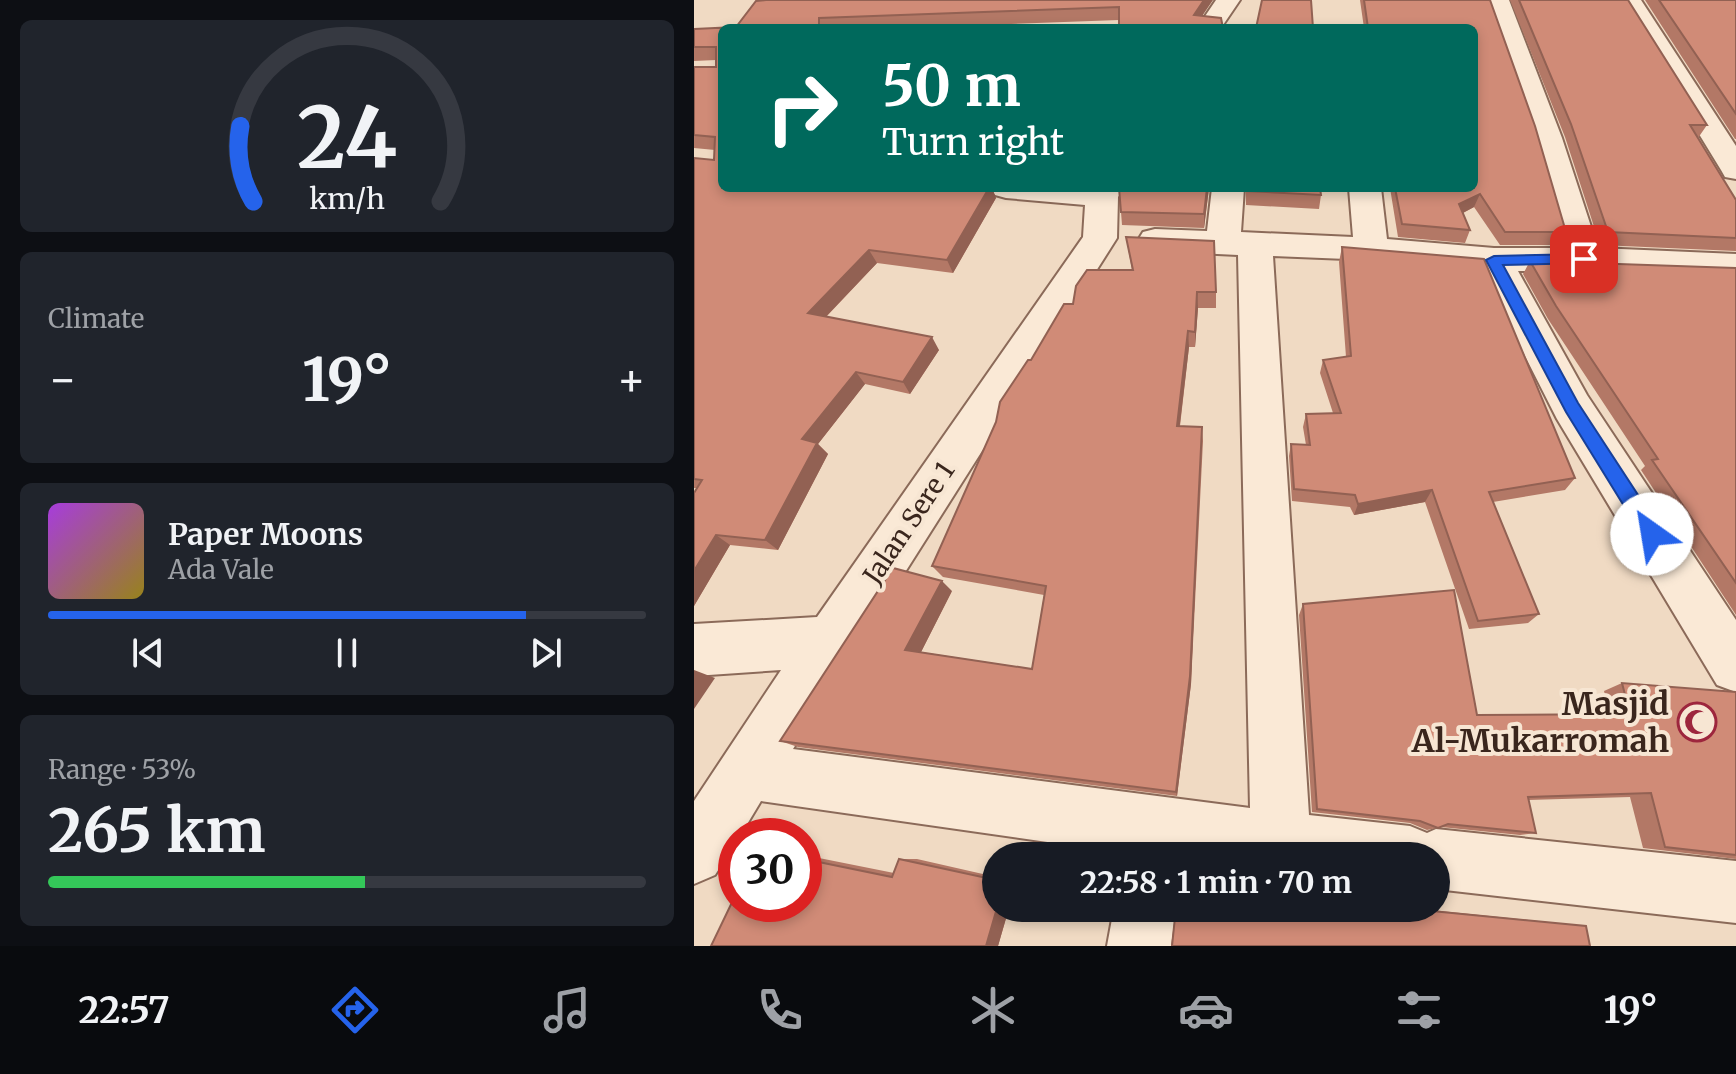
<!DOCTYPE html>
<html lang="en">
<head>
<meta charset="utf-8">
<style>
	:root { --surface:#171b24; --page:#20242c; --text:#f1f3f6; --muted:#9ea1a6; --line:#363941; --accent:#2563eb }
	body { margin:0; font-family:Merriweather,serif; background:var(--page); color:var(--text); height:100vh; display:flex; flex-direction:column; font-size:30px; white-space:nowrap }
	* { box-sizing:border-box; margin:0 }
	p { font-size:26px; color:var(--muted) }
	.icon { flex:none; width:44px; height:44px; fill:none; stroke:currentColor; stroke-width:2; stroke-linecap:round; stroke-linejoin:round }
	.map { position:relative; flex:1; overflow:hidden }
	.sheet { display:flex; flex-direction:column; gap:20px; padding:20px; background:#0d0f14; width:694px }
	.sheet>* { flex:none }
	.banner { position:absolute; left:24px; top:24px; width:760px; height:168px; border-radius:12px; box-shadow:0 4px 12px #0003; background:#00695c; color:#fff; overflow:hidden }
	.speed { position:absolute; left:24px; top:818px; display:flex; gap:16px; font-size:40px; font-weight:700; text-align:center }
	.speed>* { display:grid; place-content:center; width:104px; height:104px; border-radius:50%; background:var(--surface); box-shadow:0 4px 12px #0003; line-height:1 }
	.speed .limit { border:12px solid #d22; background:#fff; color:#111 }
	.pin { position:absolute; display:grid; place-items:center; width:68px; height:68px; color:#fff; margin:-34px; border-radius:16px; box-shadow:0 4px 12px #0006 }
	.me { position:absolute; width:88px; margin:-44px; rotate:328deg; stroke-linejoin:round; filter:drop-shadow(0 0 6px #0008) }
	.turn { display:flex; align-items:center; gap:28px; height:168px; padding:0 32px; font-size:36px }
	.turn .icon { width:104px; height:104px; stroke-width:2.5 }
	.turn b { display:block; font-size:56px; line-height:68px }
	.big { font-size:60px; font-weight:700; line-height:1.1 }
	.sheet .widget { flex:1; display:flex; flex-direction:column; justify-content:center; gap:12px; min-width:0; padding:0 28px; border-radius:12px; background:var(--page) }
	.sheet .dial { align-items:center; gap:0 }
	.dial svg { height:208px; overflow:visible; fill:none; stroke:var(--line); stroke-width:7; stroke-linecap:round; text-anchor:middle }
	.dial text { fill:var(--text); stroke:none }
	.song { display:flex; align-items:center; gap:24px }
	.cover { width:96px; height:96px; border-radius:12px; background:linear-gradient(135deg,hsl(280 70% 55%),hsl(50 70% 35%)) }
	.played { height:8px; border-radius:4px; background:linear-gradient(90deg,var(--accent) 80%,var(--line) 80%) }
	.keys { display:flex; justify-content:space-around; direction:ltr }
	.heat { display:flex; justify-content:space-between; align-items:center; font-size:44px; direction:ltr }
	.charge { height:12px; border-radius:6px; background:linear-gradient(90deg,#34c759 53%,var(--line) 0) }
	.trip { position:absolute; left:288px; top:842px; width:468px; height:80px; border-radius:40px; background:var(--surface); box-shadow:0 4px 12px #0003; font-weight:700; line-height:80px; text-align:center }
	.menu { display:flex; height:128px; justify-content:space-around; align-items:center; background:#090b0e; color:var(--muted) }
	.menu .icon { width:56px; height:56px }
	.menu .current { color:var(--accent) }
	.menu b { font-size:36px; color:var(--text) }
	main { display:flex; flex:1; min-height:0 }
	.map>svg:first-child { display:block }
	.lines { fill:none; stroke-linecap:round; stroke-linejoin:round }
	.minor-casing { stroke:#8b6a59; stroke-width:4 }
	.minor { fill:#fae9d6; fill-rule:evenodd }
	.wall { fill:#b37866 }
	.shaded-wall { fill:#926153 }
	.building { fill:#d08b77; stroke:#926153; stroke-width:2 }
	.route { fill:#2563eb; stroke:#184099; stroke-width:2 }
	.labels { text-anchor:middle; stroke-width:8; stroke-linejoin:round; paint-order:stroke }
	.street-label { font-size:26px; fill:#3a261d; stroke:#f7e6d3 }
	.near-poi-label { font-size:32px; font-weight:bold; fill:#3a261d; stroke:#f7e6d3; text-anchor:end }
</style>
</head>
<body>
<main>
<section class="sheet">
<div class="widget dial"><svg viewBox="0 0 100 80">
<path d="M14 69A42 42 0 1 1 86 69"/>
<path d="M14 69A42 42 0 0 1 9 40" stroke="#2563eb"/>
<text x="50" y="56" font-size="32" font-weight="700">24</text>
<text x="50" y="72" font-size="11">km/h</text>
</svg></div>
<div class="widget"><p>Climate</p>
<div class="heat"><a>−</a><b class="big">19°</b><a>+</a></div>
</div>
<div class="widget">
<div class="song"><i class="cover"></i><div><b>Paper Moons</b><p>Ada Vale</p></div></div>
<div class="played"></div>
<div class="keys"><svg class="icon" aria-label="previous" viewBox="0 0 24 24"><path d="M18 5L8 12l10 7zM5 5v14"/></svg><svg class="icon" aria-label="pause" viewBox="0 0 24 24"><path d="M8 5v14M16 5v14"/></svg><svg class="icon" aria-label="next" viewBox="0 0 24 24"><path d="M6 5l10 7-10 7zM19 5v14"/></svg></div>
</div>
<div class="widget"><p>Range · 53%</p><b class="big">265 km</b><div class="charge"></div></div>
</section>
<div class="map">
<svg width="1042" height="946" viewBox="0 0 1042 946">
	<rect width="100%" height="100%" fill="#f0dac3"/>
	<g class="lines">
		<defs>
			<path id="minor" d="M522 0H546L527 28H503Z
				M791 0H815L868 138 904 248 1042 254V278L890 271H824L893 395 1042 620V692L1023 685 863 419 788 271 677 260 579 256 615 815 716 826 733 833 742 829 1042 861V923L742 889V856H451L67 801 46 836H42V842L21 875 0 884V801L87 670 0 676V624L123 617 389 237 391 205 312 198 301 195 296 188H430L424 197 423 238 99 749 556 808 544 255 461 251 449 248 444 240 449 232 461 229 513 231 518 188H550L547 232 659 237 655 188H687L693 239 800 248H869L838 138Z
				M923 0H947L1042 146V179L1031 177 1027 170Z
				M420 908H482L477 946H413Z"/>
		</defs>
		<use href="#minor" class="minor-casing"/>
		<use href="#minor" class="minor"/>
	</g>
	<path class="wall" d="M519 0 425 20 211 28H28V188H298L302 198 259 273 183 263 132 317 245 350 216 394 171 384 124 444 134 454 84 550 36 545 0 606V493L3 488H0V158L20 160 21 150 0 148V67H22V60L0 61V29L42 27 62 1Z
		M666 0H796L872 232 865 245H806L780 207 769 213 776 230 771 243 704 237 696 188H780V28H670Z
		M816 0H934L1013 125 1004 138 1042 200V251L906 245 871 137Z
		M951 0H1042V139H1041Z
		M515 188 510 228 428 225 427 212Z
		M552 188 627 195 625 209 552 205Z
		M432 237 522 292V308H504L501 347H495L486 426 508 427 509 441 497 684 483 796 104 747 86 741 258 591 227 652 338 669 350 595 249 577 238 566 337 360 438 270Z
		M648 247 881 478 871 490 799 502 845 614 834 623 775 629 731 502 660 515 656 507 598 501 595 456 597 444 612 445 609 427 612 414 639 413 626 373 629 360 652 357 645 262Z
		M836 261 1042 268V615L947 470 951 466 854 319 829 274Z
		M609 604 783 715 916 714 910 691 928 683 1042 692V859L949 848 936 797 834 800 842 833 826 835 747 827 733 830 716 823 618 812 605 615Z
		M110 855 200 873 205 859H223L302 877V908H315L304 946H17L110 904Z
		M482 908H718L892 926Z"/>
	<path class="shaded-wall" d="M510 0H519L500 28V15Z
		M295 188H298L302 198 259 273 253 260Z
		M513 188H515L510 228V214Z
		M786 194 780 207 761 217 765 204Z
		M175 250 183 263 123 326 114 313Z
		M503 292 504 308 501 347V332Z
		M494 331 495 347 484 440 483 426Z
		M238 337 245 350 216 394 209 382Z
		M162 372 171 384 124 444 134 454 84 550 71 540 108 439Z
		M508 427 497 684 483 796 482 792Z
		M738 490 731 502 660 515 664 504Z
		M22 535 36 545 0 606V571Z
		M248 581 258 591 224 658 211 650Z
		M0 670 21 678 0 709Z
		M303 908H315L304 946H292Z"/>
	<path class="building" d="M72 0H510L500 15 527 18 529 28H425V7L125 18V28H28V188H295L253 260 175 250 114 313 238 337 209 382 162 372 108 439 123 443 71 540 22 535 0 571V493L8 480 0 479V158L20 160 21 137 0 135V67H22V47H0V29L42 27 62 1Z
		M568 0H617L619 28H562Z
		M670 0H796L841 126 872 232H811L786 194 765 204 776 230 708 224 701 188H780V28H674Z
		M825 0H934L1013 125H996L1042 200V238L914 232 877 124Z
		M965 0H1042V114Z
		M425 188H513L510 214 427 212Z
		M553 188H626L627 195 553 191Z
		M432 237 520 241 522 292H503L501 332 494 331 483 426 508 427 496 676 482 792 86 741 199 568 248 581 211 650 338 669 352 586 238 566 302 422 306 402 334 360H337L370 304H379L382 286 393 270H439Z
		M648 247 790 259 881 478 795 492 845 614 784 621 738 490 664 504 661 495 600 489 597 444 616 445 612 414 647 413 629 360 657 356Z
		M836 261 1042 268V583L958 460 964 459 862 306Z
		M760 590 783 715 936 714 928 683 1042 692V855L971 847 957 793 834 797 842 833 754 824 744 828 726 821 623 809 609 604Z
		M110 859 198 877 205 859 302 880V908H303L292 946H17L42 894V904H110Z
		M482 908H707L892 926 896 946H478Z"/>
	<path class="route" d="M890 254 895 256V263L809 265 884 403 965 527 968 534 965 540 958 542 951 540 872 412 792 260 800 256Z"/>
	<defs>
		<symbol id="mosque-ring" viewBox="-11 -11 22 22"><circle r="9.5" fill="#f7e6d3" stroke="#9d263d" stroke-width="1.5"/><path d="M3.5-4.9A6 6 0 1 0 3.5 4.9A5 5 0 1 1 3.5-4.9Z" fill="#9d263d"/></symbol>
	</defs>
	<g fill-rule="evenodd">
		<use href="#mosque-ring" x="981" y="700" width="44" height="44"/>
	</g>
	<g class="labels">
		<g class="street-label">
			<text transform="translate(215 523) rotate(-56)" y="9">Jalan Sere 1</text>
		</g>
		<g class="near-poi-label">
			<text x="975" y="715">Masjid<tspan x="975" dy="37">Al-Mukarromah</tspan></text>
		</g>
	</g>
</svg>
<div class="speed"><div class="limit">30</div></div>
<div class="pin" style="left:890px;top:259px;background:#d93025"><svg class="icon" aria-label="arrive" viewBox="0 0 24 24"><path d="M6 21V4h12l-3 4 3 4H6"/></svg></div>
<svg class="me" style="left:958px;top:534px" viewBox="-20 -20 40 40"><circle r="19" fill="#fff"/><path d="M0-13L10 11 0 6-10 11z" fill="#2563eb"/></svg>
<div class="trip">22:58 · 1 min · 70 m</div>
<div class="banner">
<div class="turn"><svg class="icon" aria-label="right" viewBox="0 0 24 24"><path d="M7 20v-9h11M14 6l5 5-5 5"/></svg><div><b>50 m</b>Turn right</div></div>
</div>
</div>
</main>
<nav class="menu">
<b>22:57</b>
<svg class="icon current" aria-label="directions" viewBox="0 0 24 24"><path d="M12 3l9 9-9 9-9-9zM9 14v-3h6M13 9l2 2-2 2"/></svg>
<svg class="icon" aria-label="music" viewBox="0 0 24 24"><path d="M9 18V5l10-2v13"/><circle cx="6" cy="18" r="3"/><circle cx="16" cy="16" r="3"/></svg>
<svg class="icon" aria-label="phone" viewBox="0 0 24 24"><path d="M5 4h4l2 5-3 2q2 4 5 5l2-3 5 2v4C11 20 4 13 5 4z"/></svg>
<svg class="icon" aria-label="climate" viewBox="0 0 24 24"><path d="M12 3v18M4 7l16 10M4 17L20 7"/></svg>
<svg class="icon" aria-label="car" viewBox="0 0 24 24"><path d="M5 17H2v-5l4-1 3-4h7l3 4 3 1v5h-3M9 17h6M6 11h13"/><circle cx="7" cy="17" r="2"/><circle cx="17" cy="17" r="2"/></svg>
<svg class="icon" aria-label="filters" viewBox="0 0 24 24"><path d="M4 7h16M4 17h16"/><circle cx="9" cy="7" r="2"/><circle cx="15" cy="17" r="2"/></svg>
<b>19°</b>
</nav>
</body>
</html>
